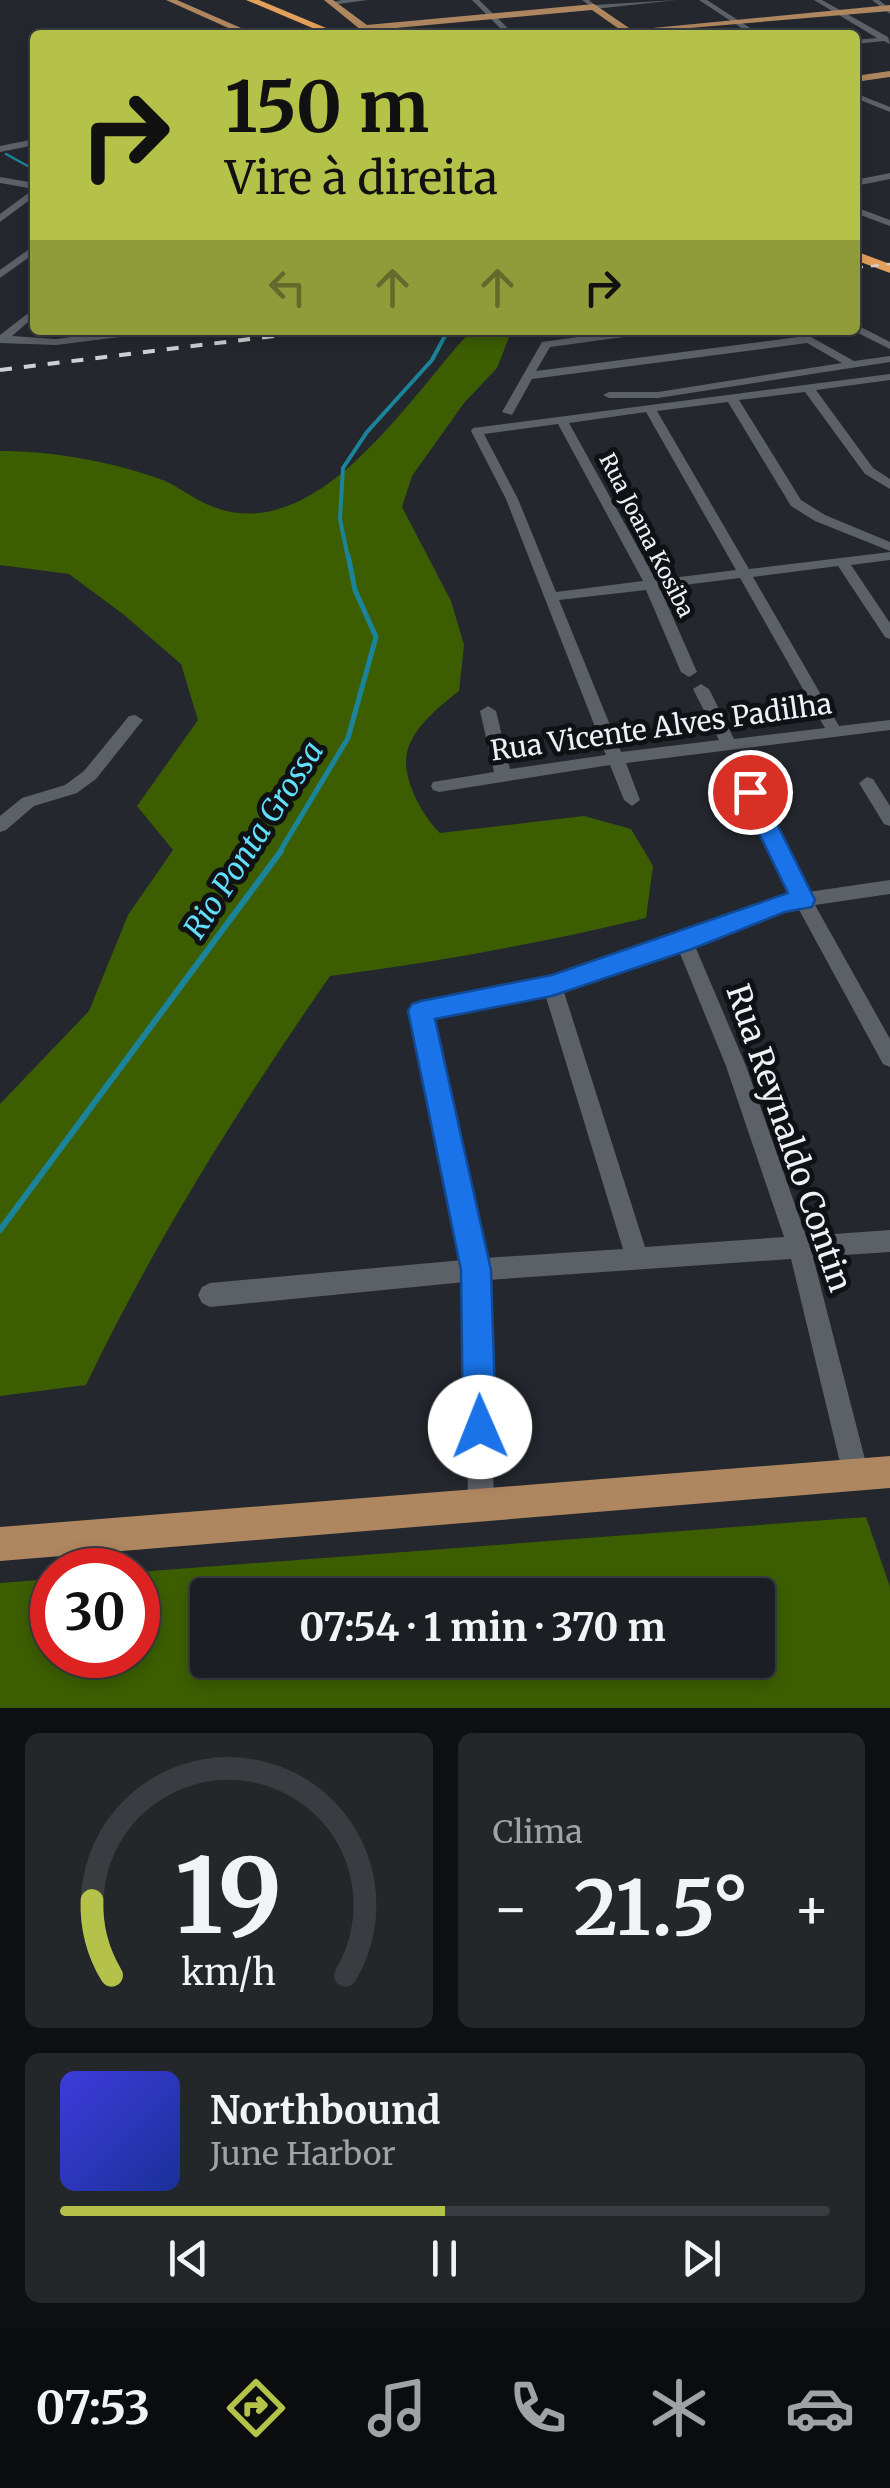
<!DOCTYPE html>
<html lang="pt">
<head>
<meta charset="utf-8">
<style>
	:root { --surface:#1b1e22; --page:#24272a; --text:#f1f3f6; --muted:#a0a2a5; --line:#393c40; --accent:#b5c249 }
	body { margin:0; font-family:Merriweather,serif; background:var(--page); color:var(--text); height:100vh; display:flex; flex-direction:column; font-size:38px; white-space:nowrap }
	* { box-sizing:border-box; margin:0 }
	p { font-size:32px; color:var(--muted) }
	.icon { flex:none; width:55px; height:55px; fill:none; stroke:currentColor; stroke-width:2; stroke-linecap:round; stroke-linejoin:round }
	.map { position:relative; height:1708px; overflow:hidden }
	.sheet { display:flex; flex-direction:column; gap:25px; padding:25px; background:#0f1013; flex:1 }
	.sheet>* { flex:none }
	.banner { position:absolute; left:30px; top:30px; width:830px; height:305px; border-radius:10px; box-shadow:0 5px 15px #0003,0 0 0 2px var(--line); background:#b5c249; color:#111; overflow:hidden }
	.speed { position:absolute; left:30px; top:1548px; display:flex; gap:20px; font-size:50px; font-weight:700; text-align:center }
	.speed>* { display:grid; place-content:center; width:130px; height:130px; border-radius:50%; background:var(--surface); box-shadow:0 5px 15px #0003,0 0 0 2px var(--line); line-height:1 }
	.speed .limit { border:15px solid #d22; background:#fff; color:#111 }
	.pin { position:absolute; display:grid; place-items:center; width:85px; height:85px; color:#fff; margin:-42px; border:5px solid #fff; border-radius:50%; box-shadow:0 2px 10px #0007 }
	.me { position:absolute; width:110px; margin:-55px; rotate:359deg; stroke-linejoin:round; filter:drop-shadow(0 0 8px #0008) }
	.turn { display:flex; align-items:center; gap:35px; height:210px; padding:0 30px; font-size:45px }
	.turn .icon { width:130px; height:130px; stroke-width:2.5 }
	.turn b { display:block; font-size:70px; line-height:85px }
	.lanes { display:flex; align-items:center; height:95px; padding:0 30px; background:#0003; justify-content:center; gap:50px; direction:ltr }
	.lanes .off { opacity:.35 }
	.big { font-size:75px; font-weight:700; line-height:1.1 }
	.sheet .card { flex:1; display:flex; flex-direction:column; justify-content:center; gap:15px; min-width:0; padding:0 35px; border-radius:15px; background:var(--page) }
	.sheet .dial { align-items:center; gap:0 }
	.dial svg { height:260px; overflow:visible; fill:none; stroke:var(--line); stroke-width:7; stroke-linecap:round; text-anchor:middle }
	.dial text { fill:var(--text); stroke:none }
	.song { display:flex; align-items:center; gap:30px }
	.cover { width:120px; height:120px; border-radius:15px; background:linear-gradient(135deg,hsl(240 70% 55%),hsl(230 70% 35%)) }
	.played { height:10px; border-radius:5px; background:linear-gradient(90deg,var(--accent) 50%,var(--line) 50%) }
	.keys { display:flex; justify-content:space-around; direction:ltr }
	.heat { display:flex; justify-content:space-between; align-items:center; font-size:55px; direction:ltr }
	.sheet .tiles { flex:1; display:grid; gap:25px; grid-template-columns:1fr 1fr }
	.card:last-child { grid-column:span 2 }
	.trip { position:absolute; left:190px; top:1578px; width:585px; height:100px; border-radius:10px; background:var(--surface); box-shadow:0 5px 15px #0003,0 0 0 2px var(--line); font-weight:700; line-height:100px; text-align:center }
	.dock { display:flex; height:160px; justify-content:space-around; align-items:center; background:#0b0c0e; color:var(--muted) }
	.dock .icon { width:70px; height:70px }
	.dock .selected { color:var(--accent) }
	.dock b { font-size:45px; color:var(--text) }
	.map>svg:first-child { display:block }
	.forest { fill:#3c5e00; fill-rule:evenodd }
	.lines { fill:none; stroke-linecap:round; stroke-linejoin:round }
	.stream-far3 { stroke:#1c849a; stroke-width:2.5 }
	.stream-far2 { stroke:#1c849a; stroke-width:4 }
	.stream-far1 { stroke:#1c849a; stroke-width:5 }
	.stream { stroke:#1c849a; stroke-width:6 }
	.minor { fill:#5c6067; fill-rule:evenodd }
	.major { fill:#ae865f; fill-rule:evenodd }
	.highway { fill:#e4a05a; fill-rule:evenodd }
	.rail-far1 { stroke:#cdd0d4; stroke-width:2.5; stroke-dasharray:8 8; stroke-linecap:butt }
	.rail { stroke:#cdd0d4; stroke-width:4; stroke-dasharray:12 12; stroke-linecap:butt }
	.route { fill:#1a73e8; stroke:#114b97; stroke-width:2.5 }
	.labels { text-anchor:middle; stroke-width:10; stroke-linejoin:round; paint-order:stroke }
	.far-street-label { font-size:22px; fill:#edf0f4; stroke:#0f1114 }
	.street-label { font-size:28px; fill:#edf0f4; stroke:#0f1114 }
	.water-label { font-size:30px; font-style:italic; fill:#61dffd; stroke:#0f1114 }
	.near-street-label { font-size:32px; fill:#edf0f4; stroke:#0f1114 }
</style>
</head>
<body>
<div class="map">
<svg width="890" height="1708" viewBox="0 0 890 1708">
	<rect width="100%" height="100%" fill="#24282e"/>
	<path class="forest" d="M472 330 511 332 497 368 464 403 412 476 402 507 451 601 464 645 459 691C440 706 414 726 407 752 401 777 422 816 440 833L584 816 631 829 653 866 646 918C542 943 437 962 330 976 239 1107 155 1241 86 1385L0 1396V1104L89 1011 128 915 173 850 137 806 198 720 181 664 123 614 69 574 0 565V451C51 451 109 461 157 478 174 483 189 496 204 503 314 556 409 396 472 330Z
		M866 1517 890 1587V1708H0V1583L52 1579V1655H138V1572ZM208 1595H758V1660H208Z"/>
	<g class="lines">
		<path class="stream-far3" d="M6 154 35 170"/>
		<path class="stream-far2" d="M348 558 340 519 343 468 367 432 432 360 446 334"/>
		<path class="stream-far1" d="M279 853 348 738 376 637 355 590 348 555"/>
		<path class="stream" d="M0 1230 281 851"/>
		<path class="minor" d="M342 0H368L331 5 328 3Z
			M472 0H479L515 35H507Z
			M582 0H589L595 5 677 0 594 9Z
			M699 0H707L761 35H752Z
			M814 0H822L888 37 890 44 884 41 855 44V40L877 38Z
			M872 0H879L890 9V14Z
			M855 93 890 107V112L855 98Z
			M35 139V145L0 152V146Z
			M890 173V179L855 186V180Z
			M0 177 35 183V196L0 222V214L34 189 0 183Z
			M855 207 890 220V226L855 213Z
			M35 245V253L0 278V270Z
			M35 308V316L12 336 56 339 126 330H157L152 333 56 345 0 343V335Z
			M855 324 890 342V349L852 330H855Z
			M628 330H658L653 333 550 347 536 371 798 337 797 335 802 332 854 361 890 356V362L658 398H609L603 395 609 392H658L842 363 807 343 532 379 512 415 502 412 542 342Z
			M890 374V380L816 390 873 468 890 479V489L865 474 805 392 739 400 801 500 825 515 890 542V551L815 521 791 506 728 402 657 411 749 569 890 552V560L851 565 890 623V639L885 637 838 566 753 577 839 726 890 720V730L626 763 640 800 632 806 624 800 610 765 439 792 433 790 431 786 433 782 494 772 480 711 488 706 496 711 510 769 606 755 506 499 471 431 473 428ZM646 412 736 570 656 580 569 423ZM558 424 643 581 556 592 518 499 484 434ZM740 578 825 728 734 739 709 689 701 684 693 689 719 740 621 752 559 600 646 590 681 672 689 677 697 672 660 588Z
			M135 715 143 720 96 779 77 793 34 806 6 830 0 832V816L22 798 65 785 84 771 129 716Z
			M867 777 873 779 890 806V826L884 824 859 783Z
			M750 786 758 792 808 892 890 880V894L815 905 890 1039V1067L883 1064 798 908 785 910 695 946 746 1066 806 1236 890 1230V1252L813 1257 869 1475 865 1484 856 1488 847 1484 843 1475 791 1259 488 1280 494 1505 490 1514 481 1518 472 1514 468 1505 465 1282 210 1307 202 1303 198 1295 202 1287 210 1283 463 1260 411 1011 414 1005 552 977 678 936 791 895 742 792ZM679 951 726 1066 784 1237 645 1247 563 989ZM545 994 623 1249 485 1258 432 1017Z"/>
		<path class="major" d="M166 0H177L257 35H244Z
			M324 0H333L367 25 594 4 632 30 890 5V11L606 35 622 31 592 10 374 30 380 35 361 30Z
			M890 71V77L855 82V76Z
			M890 1456V1488L0 1561V1527Z"/>
		<path class="highway" d="M246 0H259L343 35H329Z
			M855 251 890 264V273L855 260Z"/>
		<path class="rail-far1" d="M855 268 890 264"/>
		<path class="rail" d="M0 370 322 330"/>
	</g>
	<path class="route" d="M750 784 761 792 815 900 812 907 785 912 692 949 552 996 435 1019 491 1270 496 1427 491 1438 480 1443 468 1438 463 1427 461 1270 408 1011 412 1004 421 1001 552 975 788 893 739 792Z"/>
	<g class="labels">
		<g class="far-street-label">
			<text transform="translate(647 535) rotate(63)" y="8">Rua Joana Kosiba</text>
		</g>
		<g class="street-label">
			<text transform="translate(661 727) rotate(-8)" y="10">Rua Vicente Alves Padilha</text>
		</g>
		<g class="water-label">
			<text transform="translate(254 840) rotate(-57)" y="10">Rio Ponta Grossa</text>
		</g>
		<g class="near-street-label">
			<text transform="translate(789 1138) rotate(71)" y="11">Rua Reynaldo Contin</text>
		</g>
	</g>
</svg>
<div class="speed"><div class="limit">30</div></div>
<div class="pin" style="left:750px;top:792px;background:#d93025"><svg class="icon" aria-label="arrive" viewBox="0 0 24 24"><path d="M6 21V4h12l-3 4 3 4H6"/></svg></div>
<svg class="me" style="left:480px;top:1427px" viewBox="-20 -20 40 40"><circle r="19" fill="#fff"/><path d="M0-13L10 11 0 6-10 11z" fill="#1a73e8"/></svg>
<div class="trip">07:54 · 1 min · 370 m</div>
<div class="banner">
<div class="turn"><svg class="icon" aria-label="right" viewBox="0 0 24 24"><path d="M7 20v-9h11M14 6l5 5-5 5"/></svg><div><b>150 m</b>Vire à direita</div></div>
<div class="lanes"><svg class="icon off" aria-label="left" viewBox="0 0 24 24"><path d="M17 20v-9H6M10 6l-5 5 5 5"/></svg><svg class="icon off" aria-label="ahead" viewBox="0 0 24 24"><path d="M12 20V5M6 11l6-6 6 6"/></svg><svg class="icon off" aria-label="ahead" viewBox="0 0 24 24"><path d="M12 20V5M6 11l6-6 6 6"/></svg><svg class="icon" aria-label="right" viewBox="0 0 24 24"><path d="M7 20v-9h11M14 6l5 5-5 5"/></svg></div>
</div>
</div>
<section class="sheet">
<div class="tiles">
<div class="card dial"><svg viewBox="0 0 100 80">
<path d="M14 69A42 42 0 1 1 86 69"/>
<path d="M14 69A42 42 0 0 1 8 46" stroke="#b5c249"/>
<text x="50" y="56" font-size="32" font-weight="700">19</text>
<text x="50" y="72" font-size="11">km/h</text>
</svg></div>
<div class="card"><p>Clima</p>
<div class="heat"><a>−</a><b class="big">21.5°</b><a>+</a></div>
</div>
<div class="card">
<div class="song"><i class="cover"></i><div><b>Northbound</b><p>June Harbor</p></div></div>
<div class="played"></div>
<div class="keys"><svg class="icon" aria-label="previous" viewBox="0 0 24 24"><path d="M18 5L8 12l10 7zM5 5v14"/></svg><svg class="icon" aria-label="pause" viewBox="0 0 24 24"><path d="M8 5v14M16 5v14"/></svg><svg class="icon" aria-label="next" viewBox="0 0 24 24"><path d="M6 5l10 7-10 7zM19 5v14"/></svg></div>
</div>
</div>
</section>
<nav class="dock">
<b>07:53</b>
<svg class="icon selected" aria-label="directions" viewBox="0 0 24 24"><path d="M12 3l9 9-9 9-9-9zM9 14v-3h6M13 9l2 2-2 2"/></svg>
<svg class="icon" aria-label="music" viewBox="0 0 24 24"><path d="M9 18V5l10-2v13"/><circle cx="6" cy="18" r="3"/><circle cx="16" cy="16" r="3"/></svg>
<svg class="icon" aria-label="phone" viewBox="0 0 24 24"><path d="M5 4h4l2 5-3 2q2 4 5 5l2-3 5 2v4C11 20 4 13 5 4z"/></svg>
<svg class="icon" aria-label="climate" viewBox="0 0 24 24"><path d="M12 3v18M4 7l16 10M4 17L20 7"/></svg>
<svg class="icon" aria-label="car" viewBox="0 0 24 24"><path d="M5 17H2v-5l4-1 3-4h7l3 4 3 1v5h-3M9 17h6M6 11h13"/><circle cx="7" cy="17" r="2"/><circle cx="17" cy="17" r="2"/></svg>
</nav>
</body>
</html>
